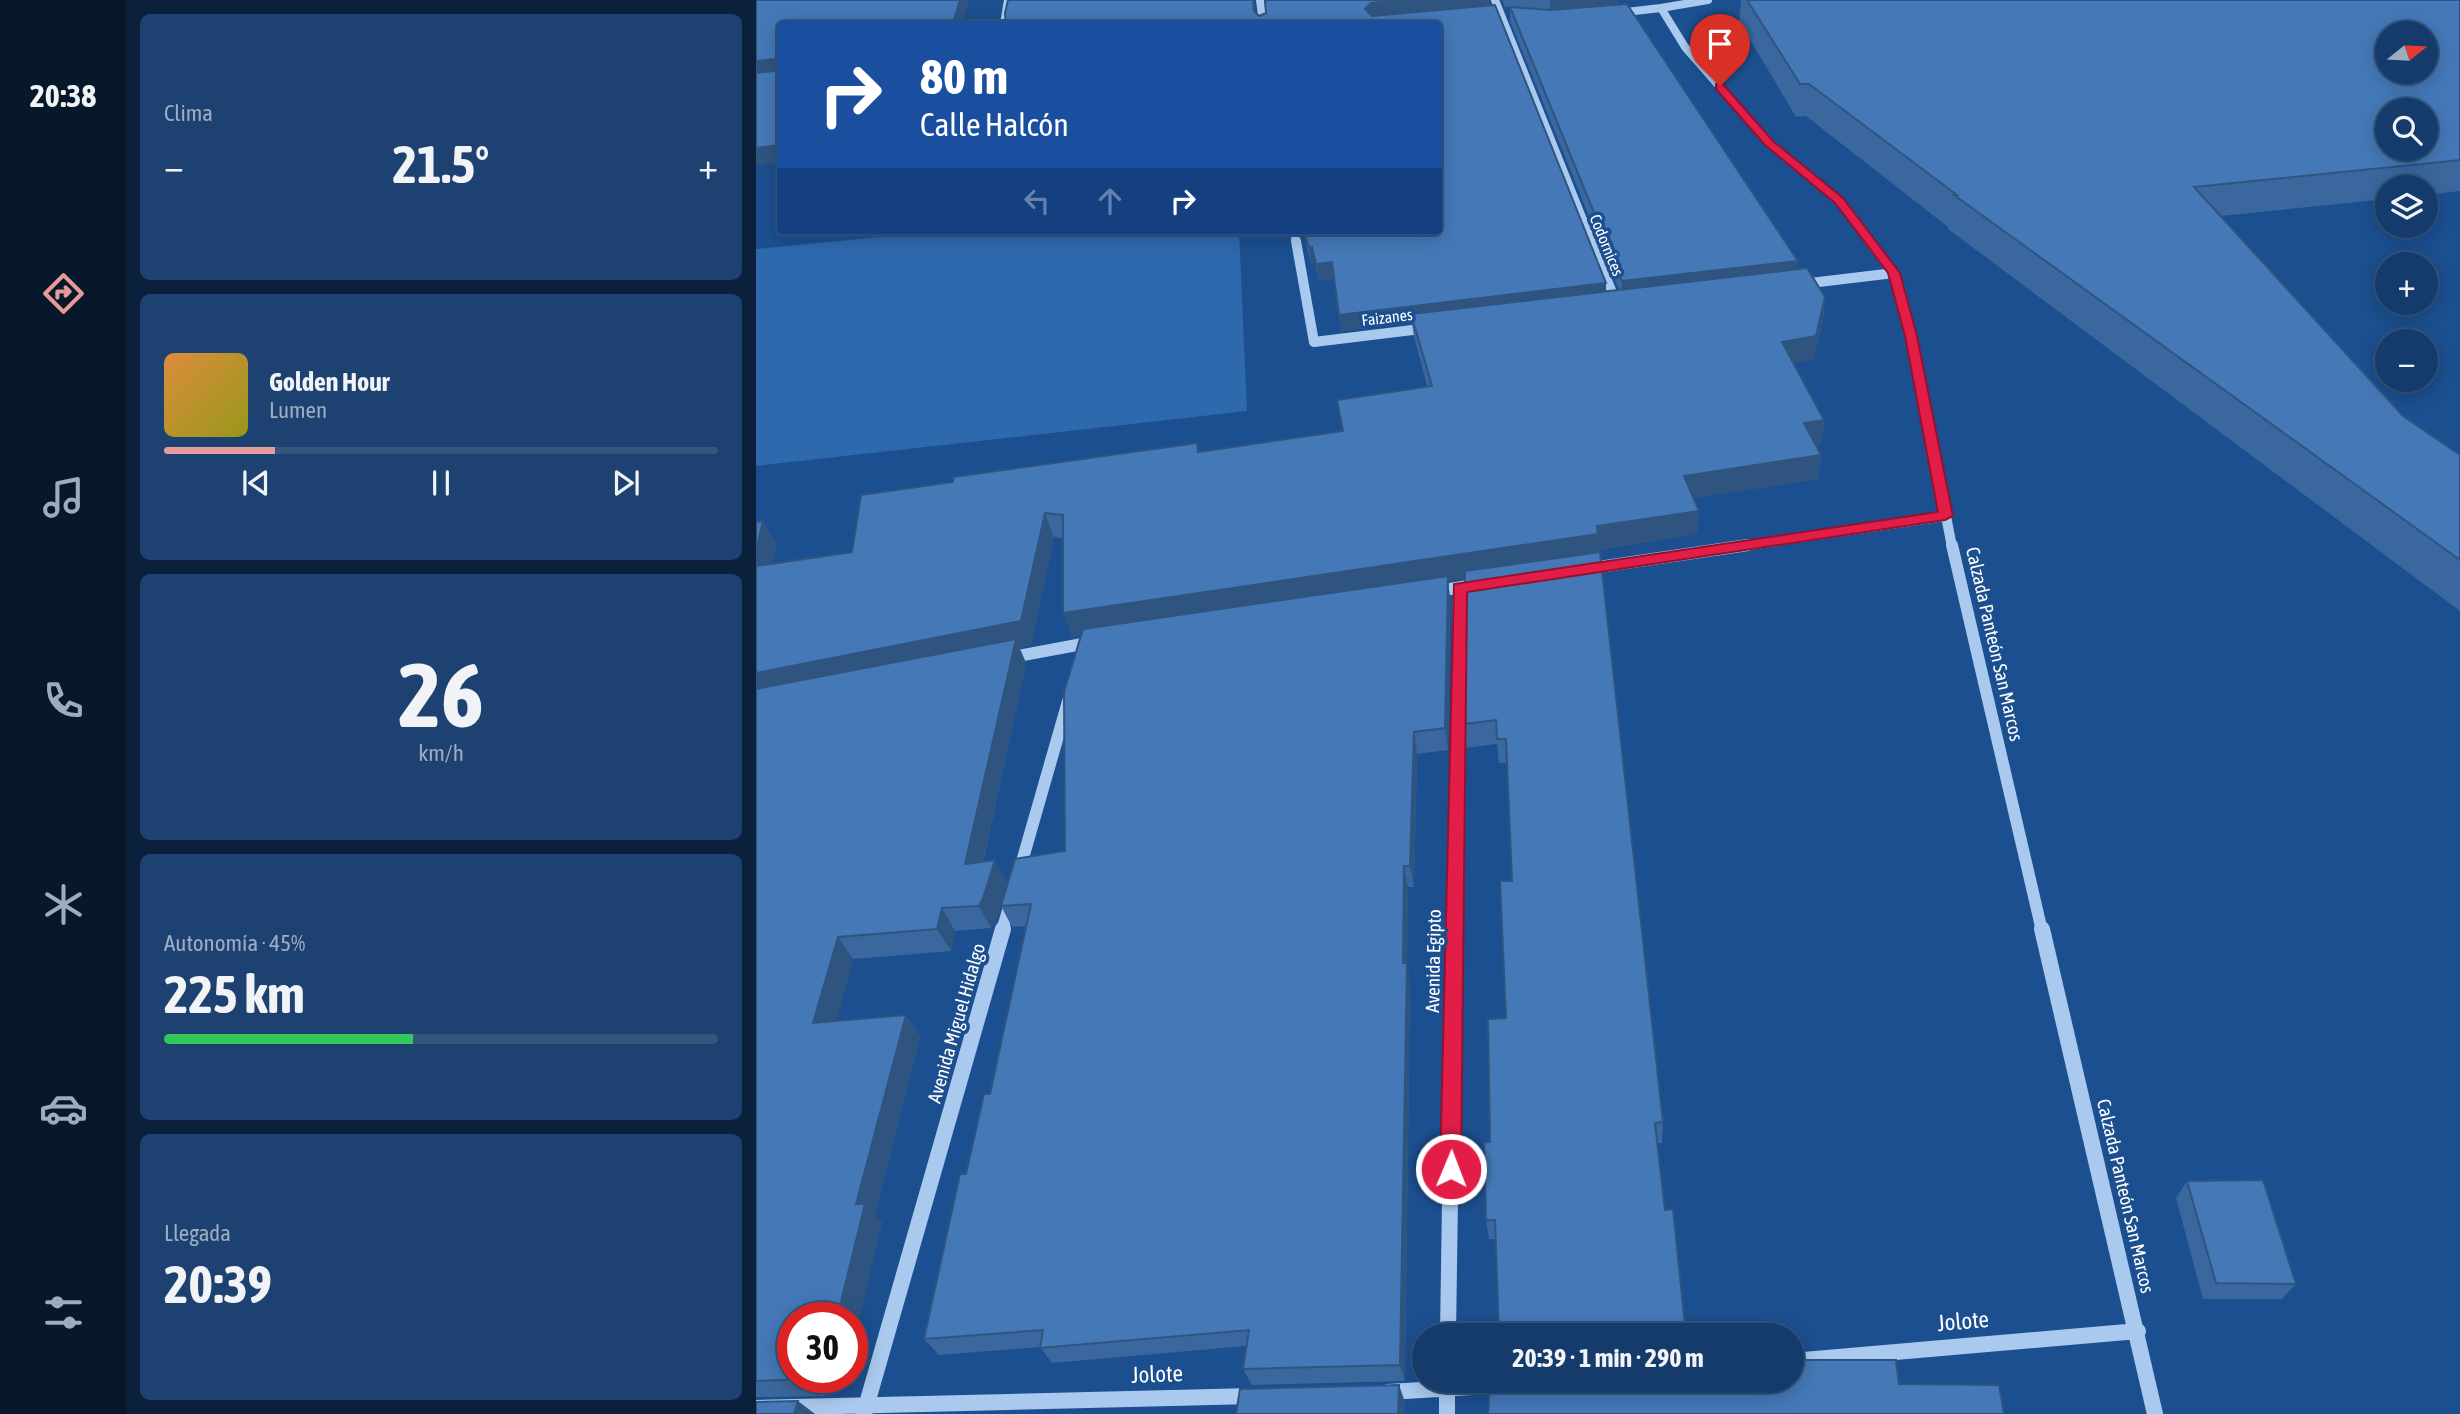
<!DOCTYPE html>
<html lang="es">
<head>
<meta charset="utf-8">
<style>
	:root { --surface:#143b6b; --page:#1d4271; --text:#f1f3f6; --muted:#9dadc1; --line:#33557e; --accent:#e69b98 }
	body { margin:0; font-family:"Asap Condensed",sans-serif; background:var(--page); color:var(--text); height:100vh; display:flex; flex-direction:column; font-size:26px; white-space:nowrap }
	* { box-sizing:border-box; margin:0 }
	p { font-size:23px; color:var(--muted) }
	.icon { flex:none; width:38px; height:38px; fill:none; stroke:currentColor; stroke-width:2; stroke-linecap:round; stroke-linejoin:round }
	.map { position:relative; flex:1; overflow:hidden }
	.details { display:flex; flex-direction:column; gap:14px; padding:14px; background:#0b203b; width:630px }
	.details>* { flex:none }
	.top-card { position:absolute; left:21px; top:21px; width:665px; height:214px; border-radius:7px; box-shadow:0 4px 18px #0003,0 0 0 2px var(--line); background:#1a4fa0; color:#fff; overflow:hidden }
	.needle { width:46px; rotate:72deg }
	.controls { position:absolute; left:1619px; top:21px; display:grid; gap:14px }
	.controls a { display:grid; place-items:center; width:63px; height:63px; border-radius:50%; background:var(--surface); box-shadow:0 4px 18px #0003,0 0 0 2px var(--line); font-size:35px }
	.speed { position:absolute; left:21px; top:1302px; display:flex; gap:14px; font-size:35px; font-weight:700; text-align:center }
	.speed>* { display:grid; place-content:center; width:91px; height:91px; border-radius:50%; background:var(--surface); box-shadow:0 4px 18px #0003,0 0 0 2px var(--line); line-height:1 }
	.speed .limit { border:10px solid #d22; background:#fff; color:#111 }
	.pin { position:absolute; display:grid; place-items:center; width:60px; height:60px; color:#fff; margin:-72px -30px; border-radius:50% 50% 50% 0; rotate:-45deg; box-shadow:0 0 7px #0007 }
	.pin .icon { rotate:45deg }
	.me { position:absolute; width:77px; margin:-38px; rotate:1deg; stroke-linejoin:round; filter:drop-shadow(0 0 5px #0008) }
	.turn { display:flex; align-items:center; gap:24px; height:147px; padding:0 28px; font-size:32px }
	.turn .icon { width:91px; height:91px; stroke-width:2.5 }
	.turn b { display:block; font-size:49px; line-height:60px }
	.lanes { display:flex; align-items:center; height:66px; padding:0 28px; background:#0003; justify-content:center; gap:35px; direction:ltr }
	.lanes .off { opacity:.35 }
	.big { font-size:52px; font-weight:700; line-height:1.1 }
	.details .widget { flex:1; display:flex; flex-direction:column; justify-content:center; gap:10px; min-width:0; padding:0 24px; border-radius:10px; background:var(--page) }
	.details .dial { align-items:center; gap:0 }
	.dial b { font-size:91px; line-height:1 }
	.song { display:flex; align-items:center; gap:21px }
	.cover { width:84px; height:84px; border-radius:10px; background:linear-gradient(135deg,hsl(30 70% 55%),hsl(60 70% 35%)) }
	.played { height:7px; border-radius:4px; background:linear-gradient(90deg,var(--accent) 20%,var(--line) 20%) }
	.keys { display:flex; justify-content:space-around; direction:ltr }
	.heat { display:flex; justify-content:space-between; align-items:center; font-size:38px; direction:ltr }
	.charge { height:10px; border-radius:5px; background:linear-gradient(90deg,#34c759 45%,var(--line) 0) }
	.trip { position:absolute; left:656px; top:1323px; width:392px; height:70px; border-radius:35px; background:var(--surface); box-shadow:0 4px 18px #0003,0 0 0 2px var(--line); font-weight:700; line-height:70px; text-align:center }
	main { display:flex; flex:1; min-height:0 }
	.menu { display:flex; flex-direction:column; width:126px; justify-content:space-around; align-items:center; background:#08182b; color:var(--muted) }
	.menu .icon { width:49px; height:49px }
	.menu .active { color:var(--accent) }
	.menu b { font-size:32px; color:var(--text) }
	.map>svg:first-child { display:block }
	.green { fill:#2e69ad }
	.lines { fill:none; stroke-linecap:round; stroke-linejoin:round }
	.minor-far3 { stroke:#a9c9ee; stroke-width:8 }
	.minor-far2 { stroke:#a9c9ee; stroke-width:10 }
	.minor-far1 { stroke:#a9c9ee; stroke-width:12 }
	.minor { stroke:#a9c9ee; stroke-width:16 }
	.wall { fill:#3a679d }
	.shaded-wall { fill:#305480 }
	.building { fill:#4478b7; stroke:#305480; stroke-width:2; fill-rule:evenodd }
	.route { fill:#e11d48; stroke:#92132f; stroke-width:2 }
	.labels { text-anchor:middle; stroke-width:7; stroke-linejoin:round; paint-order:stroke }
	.far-street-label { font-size:16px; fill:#fff; stroke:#1b4f8f }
	.street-label { font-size:19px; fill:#fff; stroke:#1b4f8f }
	.near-street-label { font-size:23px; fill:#fff; stroke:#1b4f8f }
</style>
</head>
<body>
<main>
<nav class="menu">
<b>20:38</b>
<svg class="icon active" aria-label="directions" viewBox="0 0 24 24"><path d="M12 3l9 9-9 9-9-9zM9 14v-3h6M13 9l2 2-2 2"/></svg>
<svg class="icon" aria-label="music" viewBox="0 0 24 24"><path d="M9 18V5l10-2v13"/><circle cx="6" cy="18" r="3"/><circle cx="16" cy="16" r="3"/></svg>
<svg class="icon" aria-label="phone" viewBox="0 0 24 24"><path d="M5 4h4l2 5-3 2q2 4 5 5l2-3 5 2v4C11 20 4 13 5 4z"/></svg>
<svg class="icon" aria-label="climate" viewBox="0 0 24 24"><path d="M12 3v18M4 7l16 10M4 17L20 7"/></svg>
<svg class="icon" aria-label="car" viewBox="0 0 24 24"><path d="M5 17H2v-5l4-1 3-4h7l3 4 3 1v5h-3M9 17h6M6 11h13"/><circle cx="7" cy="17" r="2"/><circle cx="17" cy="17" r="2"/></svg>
<svg class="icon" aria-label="filters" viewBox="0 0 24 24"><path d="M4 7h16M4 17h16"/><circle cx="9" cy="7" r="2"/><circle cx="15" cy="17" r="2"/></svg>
</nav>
<section class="details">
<div class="widget"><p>Clima</p>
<div class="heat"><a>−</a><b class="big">21.5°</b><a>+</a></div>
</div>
<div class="widget">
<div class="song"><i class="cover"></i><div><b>Golden Hour</b><p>Lumen</p></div></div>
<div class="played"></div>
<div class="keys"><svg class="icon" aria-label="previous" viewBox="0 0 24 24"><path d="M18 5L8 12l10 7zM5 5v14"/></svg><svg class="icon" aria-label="pause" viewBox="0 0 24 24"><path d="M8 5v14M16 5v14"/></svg><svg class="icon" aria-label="next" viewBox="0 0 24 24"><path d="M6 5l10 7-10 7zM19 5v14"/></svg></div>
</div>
<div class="widget dial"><b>26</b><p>km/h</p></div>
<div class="widget"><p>Autonomía · 45%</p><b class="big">225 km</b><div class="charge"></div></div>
<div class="widget"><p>Llegada</p><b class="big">20:39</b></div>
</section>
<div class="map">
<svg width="1704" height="1414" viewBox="0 0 1704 1414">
	<rect width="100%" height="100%" fill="#1b4f8f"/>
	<path class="green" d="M185 231H483L491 411 0 466V249Z"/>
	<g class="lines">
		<path class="minor-far3" d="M504 0 507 24
			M739 0 836 242
			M952 0 905 8 929 47 1013 143 1083 201 1115 242
			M861 13 905 8
			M248 24 252 0
			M538 231 540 242"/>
		<path class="minor-far2" d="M540 241 558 342 673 328
			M835 241 861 305
			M1113 241 1138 273 1155 336 1196 547
			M1046 284 1138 273
			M980 547 1189 516"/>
		<path class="minor-far1" d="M1196 545 1286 931
			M829 569 992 545
			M676 592 724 584
			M251 658 337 642
			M263 872 313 698
			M246 931 255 900
			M698 931 703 588"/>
		<path class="minor" d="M1286 929 1399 1414
			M692 1335 698 929
			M1036 1361 1382 1331
			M691 1381V1414
			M632 1392 750 1385
			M0 1408 498 1396
			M108 1414 247 929"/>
	</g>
	<path class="wall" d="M498 0 499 12 503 16 735 6 850 283V291L863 290 754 21V7H749L746 0H862V4L1041 269 1069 297 1067 320 1057 360 1037 363 1068 420 1065 444 1059 445 1065 455 1062 479 937 498 943 511 941 534 842 550 907 1122 906 1143H902L740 1239H733L730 1220 734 1142 750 1018 756 881 751 763H743L741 744 709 748 707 724 709 578 692 581 694 598 692 750 661 754 658 887H652L651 965 654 983 649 1381 496 1385 487 1369 490 1346 296 1363 284 1347 183 1355 168 1339 210 1174 234 1094 270 926 256 927 245 906 309 851 325 635 316 636 307 538 298 537 275 645 263 647 270 663 227 862 251 883 240 921 235 928 199 931 195 951 97 959 80 1021 150 1015 164 1037 119 1215 126 1223 37 1318 74 1377 69 1396 0 1397V522L7 521 20 544 16 564 96 552 444 451 586 431 671 386 658 337 656 323 585 331 578 278 563 280 559 263H555L547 231H682V24H250Z
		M985 0H1704V191L1670 195V187H1631V199L1465 216 1647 416 1704 455V611L1192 229V227L1050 116 1040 117 983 21Z
		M1431 1181 1540 1284 1526 1299H1447L1420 1198Z"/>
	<path class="shaded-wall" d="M204 0H213L207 24H197Z
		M650 0H734L735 7 616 17 609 9 615 3Z
		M794 0H862V5L794 11Z
		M19 59 24 73 0 78V61Z
		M24 145V163L0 166V148Z
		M553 247H556L559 263H555Z
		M1042 261 1040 277 866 297V281Z
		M576 262 578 278 563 280 560 264Z
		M850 283V299L655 314 656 323 585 331 583 315Z
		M1069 297 1067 320 1057 360 1023 366 1026 342Z
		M1068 420 1065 444 1045 447 1048 423Z
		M1065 455 1062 479 927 500 928 476Z
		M943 511 941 534 842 550V558L692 581 694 598 692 750 689 728 692 581 316 636 307 613Z
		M289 513 298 537 275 645 263 647 270 663 221 887 0 700V673Z
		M7 521 20 544 10 591 0 573V551Z
		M658 732 661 754 658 887 654 866Z
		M239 860 251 883 240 921 235 928 223 906Z
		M648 866 652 887 651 965 654 983 649 1381 644 1365Z
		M186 908 199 931 195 951 181 929Z
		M82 937 97 959 74 1045 57 1023Z
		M150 1015 164 1037 119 1215 126 1223 96 1350V1318H81L100 1204Z
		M49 1377H74L69 1396 49 1379Z
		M643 1385 649 1402 648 1414H642Z
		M42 1401 59 1414H38Z"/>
	<path class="building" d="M0 0H204L197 24H24V145L0 148V73L18 71 23 67 19 59 0 61Z
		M252 0H497L498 11 503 16 510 13 509 0H650L615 3 609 9 616 16 739 5 850 283 583 315 576 262 560 264 556 247H553L548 231H682V24H250L249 13Z
		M991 0H1704V160L1438 187 1647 416 1704 455V560L1198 195H1201L1053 84H1044ZM1631 33H1670V72H1631ZM1631 110H1670V149H1631Z
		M871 4 1042 261 866 281 754 7 794 10Z
		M1051 268 1069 297 1060 336 1026 342 1068 420 1048 423 1065 455 928 476 943 511 841 526 842 534 307 613V515L289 513 265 621 0 673V566L96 552 105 495 197 482V477L441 443 442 452 587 431 581 400 676 386 655 314Z
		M7 521 0 551V522Z
		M844 552 907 1122 899 1123 909 1210 917 1209 930 1335H743L739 1220H730L728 1143 734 1142 732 1019 750 1018 744 881H756L750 739H741L740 720 707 724 709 571Z
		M692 576 689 728 658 732 654 866H648L647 963H651L644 1365 487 1369 493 1330 284 1348 287 1330 168 1339 204 1174H210L228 1094H234L275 904 245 906 259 859 309 851 308 692 327 629Z
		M260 639 209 864 239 860 227 898 223 906 186 908 181 929 82 937 57 1023 150 1015 100 1204H109L81 1318H37V1377H49V1379L0 1381V689Z
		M1507 1180 1540 1284 1460 1283 1431 1181Z
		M1036 1360H1140L1143 1384 1243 1385 1248 1414H732L734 1384H745V1381H1036Z
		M643 1385 642 1414H480L484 1389Z
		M42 1401 38 1414H0V1402Z"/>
	<path class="route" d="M960 84H967L1017 141 1087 198 1144 273 1161 336 1197 516 1189 520 711 592 705 1169 702 1176 695 1179 687 1176 684 1169 698 584 1182 512 1149 336 1132 273 1079 203 1009 145 960 89Z"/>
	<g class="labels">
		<g class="far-street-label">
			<text transform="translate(851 245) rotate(68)" y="6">Codornices</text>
			<text transform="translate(631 317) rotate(-7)" y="6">Faizanes</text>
		</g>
		<g class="street-label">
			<text transform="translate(1239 644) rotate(77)" y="7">Calzada Panteón San Marcos</text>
			<text transform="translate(677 961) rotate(-89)" y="7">Avenida Egipto</text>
			<text transform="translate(200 1023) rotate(-74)" y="7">Avenida Miguel Hidalgo</text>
			<text transform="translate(1370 1196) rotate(77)" y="7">Calzada Panteón San Marcos</text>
		</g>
		<g class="near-street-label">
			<text transform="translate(1207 1321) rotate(-5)" y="8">Jolote</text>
			<text transform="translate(401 1374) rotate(-2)" y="8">Jolote</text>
		</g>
	</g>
</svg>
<div class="controls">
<a><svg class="needle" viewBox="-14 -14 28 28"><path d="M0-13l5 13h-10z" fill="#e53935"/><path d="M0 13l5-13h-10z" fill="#9dadc1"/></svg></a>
<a><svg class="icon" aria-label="search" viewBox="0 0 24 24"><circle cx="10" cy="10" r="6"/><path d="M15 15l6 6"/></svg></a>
<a><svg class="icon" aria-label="layers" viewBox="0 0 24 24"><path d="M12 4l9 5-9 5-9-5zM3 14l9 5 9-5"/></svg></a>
<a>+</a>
<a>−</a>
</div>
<div class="speed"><div class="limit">30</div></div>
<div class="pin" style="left:964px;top:86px;background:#d93025"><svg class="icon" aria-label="arrive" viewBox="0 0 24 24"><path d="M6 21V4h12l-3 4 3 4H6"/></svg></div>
<svg class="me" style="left:695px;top:1169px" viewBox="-20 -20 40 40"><circle r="17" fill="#e11d48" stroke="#fff" stroke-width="3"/><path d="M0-11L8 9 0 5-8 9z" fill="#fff"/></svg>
<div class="trip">20:39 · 1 min · 290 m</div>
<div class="top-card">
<div class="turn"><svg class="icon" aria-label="right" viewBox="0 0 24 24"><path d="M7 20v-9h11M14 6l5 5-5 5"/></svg><div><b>80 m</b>Calle Halcón</div></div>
<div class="lanes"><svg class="icon off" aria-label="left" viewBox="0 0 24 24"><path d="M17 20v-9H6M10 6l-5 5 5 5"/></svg><svg class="icon off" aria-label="ahead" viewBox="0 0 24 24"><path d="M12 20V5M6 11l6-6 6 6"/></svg><svg class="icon" aria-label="right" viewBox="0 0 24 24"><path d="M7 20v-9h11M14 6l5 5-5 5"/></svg></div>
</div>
</div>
</main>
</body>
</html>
